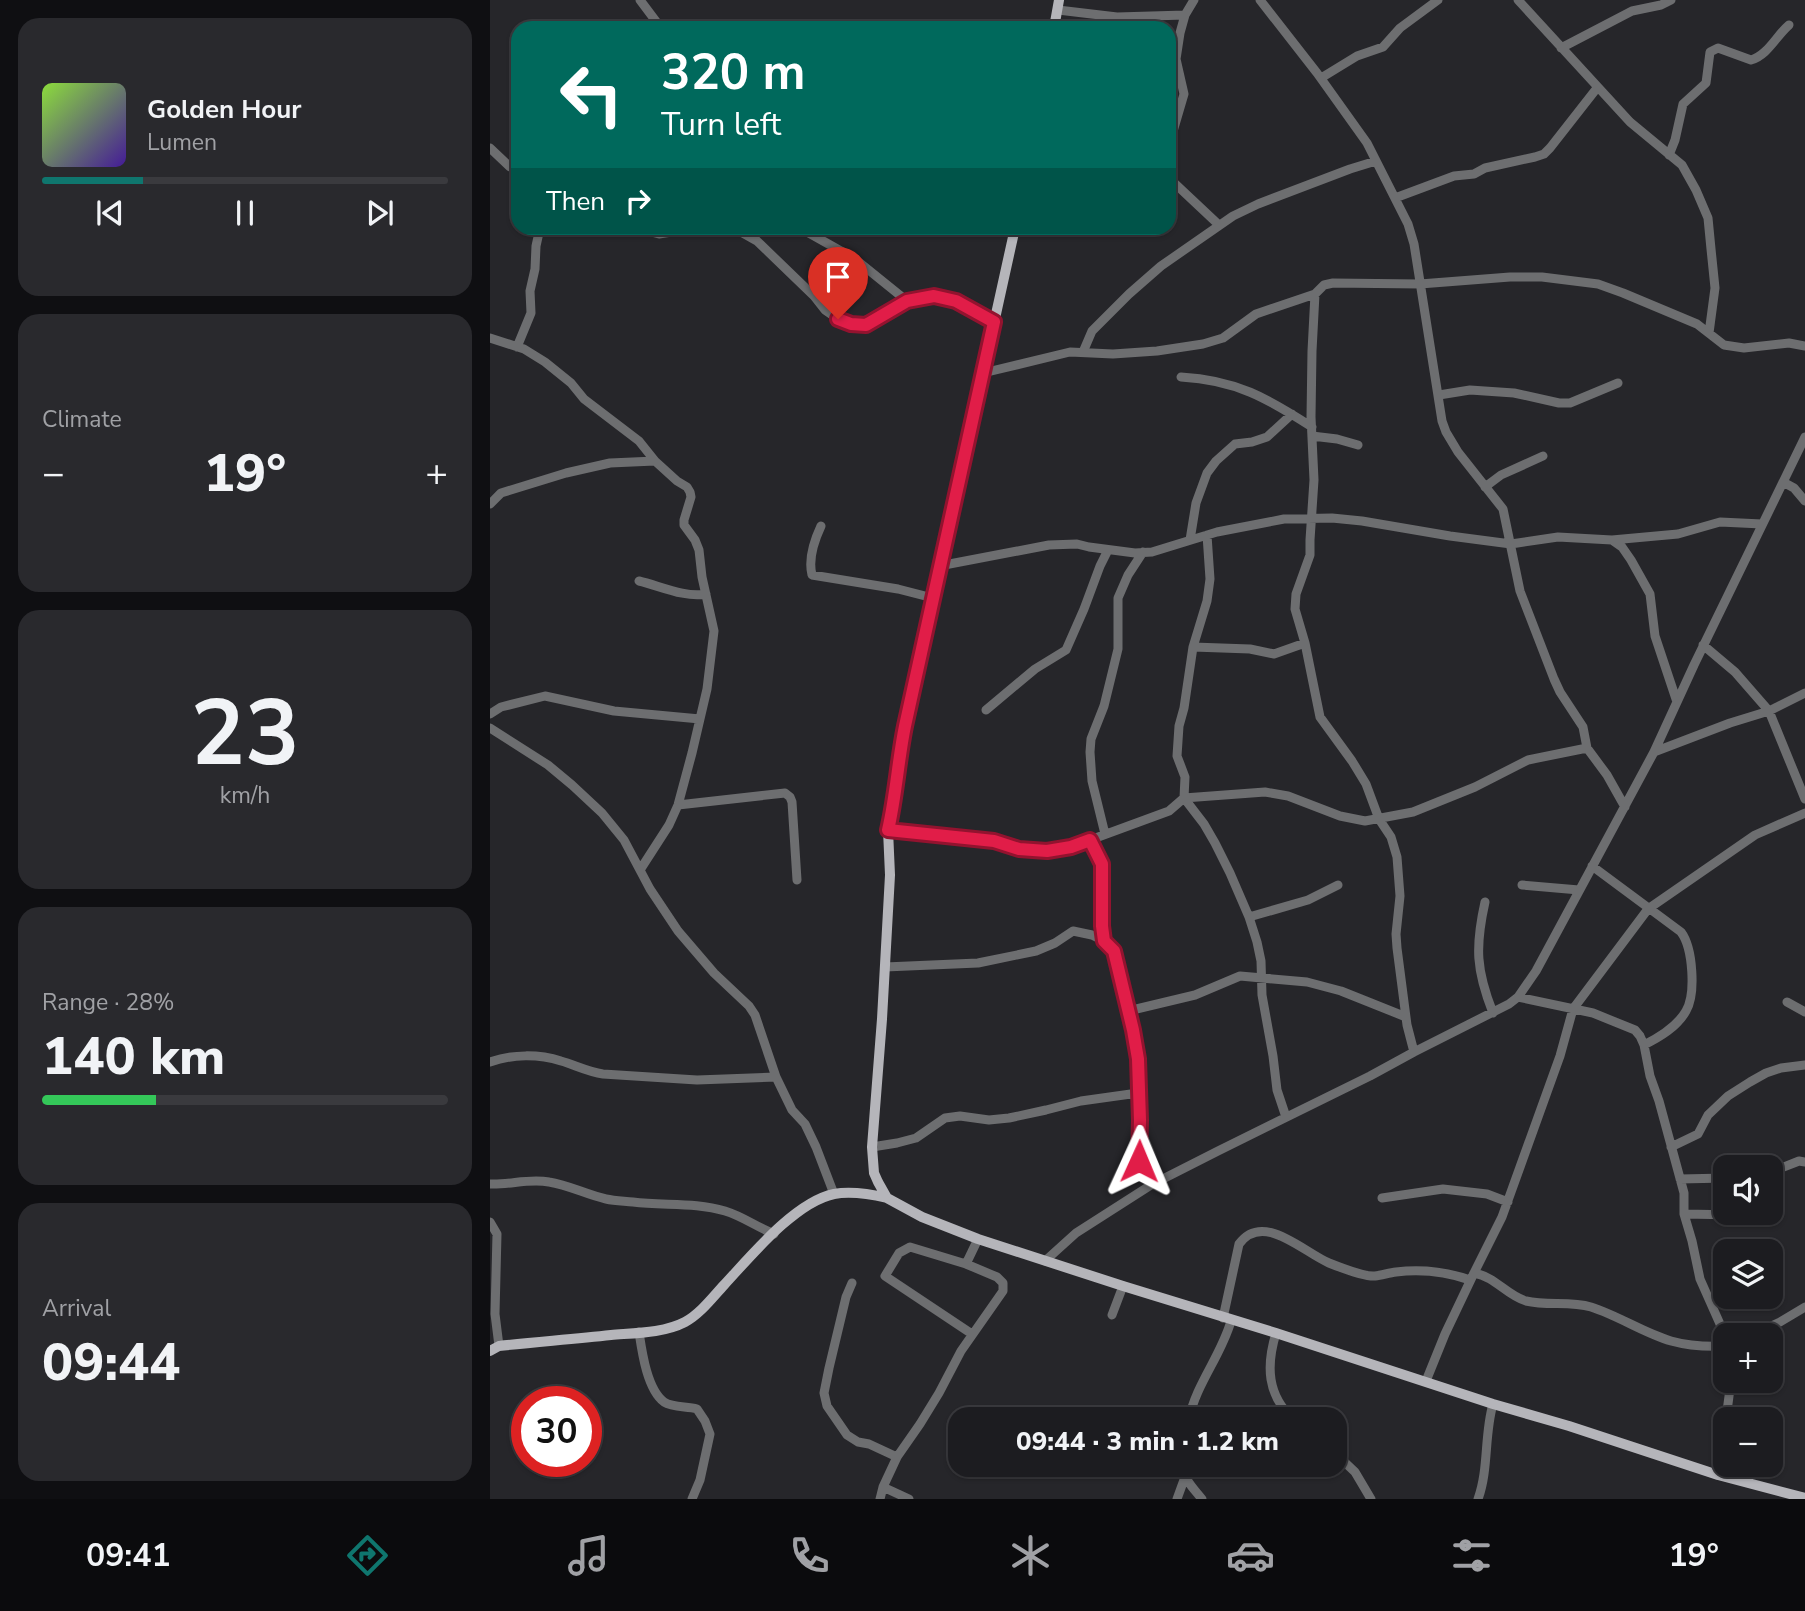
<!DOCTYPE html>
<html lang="en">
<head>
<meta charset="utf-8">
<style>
	:root { --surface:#1c1c20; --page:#29292d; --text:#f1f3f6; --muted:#a0a1a5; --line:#3a3a3e; --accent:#0f766e }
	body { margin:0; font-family:"Nunito Sans",sans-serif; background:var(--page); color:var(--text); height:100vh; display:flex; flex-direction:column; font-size:26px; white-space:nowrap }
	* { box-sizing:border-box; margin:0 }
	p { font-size:23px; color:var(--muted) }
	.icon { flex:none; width:38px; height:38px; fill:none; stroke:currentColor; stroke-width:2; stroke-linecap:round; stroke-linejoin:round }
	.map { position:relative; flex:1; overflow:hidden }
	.sheet { display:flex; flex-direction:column; gap:18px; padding:18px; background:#0f0f12; width:490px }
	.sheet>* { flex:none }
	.top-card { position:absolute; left:21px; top:21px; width:665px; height:214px; border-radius:21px; box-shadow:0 2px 5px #0004,0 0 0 2px var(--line); background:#00695c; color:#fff; overflow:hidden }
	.tools { position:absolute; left:1223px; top:1155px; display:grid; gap:14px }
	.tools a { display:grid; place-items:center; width:70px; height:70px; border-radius:14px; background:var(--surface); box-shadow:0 2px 5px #0004,0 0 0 2px var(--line); font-size:35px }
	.speed { position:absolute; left:21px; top:1386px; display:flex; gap:14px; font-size:35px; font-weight:700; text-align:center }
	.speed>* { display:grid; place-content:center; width:91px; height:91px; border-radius:50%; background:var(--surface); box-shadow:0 2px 5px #0004,0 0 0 2px var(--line); line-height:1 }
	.speed .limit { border:10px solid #d22; background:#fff; color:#111 }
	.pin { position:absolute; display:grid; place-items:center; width:60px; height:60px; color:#fff; margin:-72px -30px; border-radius:50% 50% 50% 0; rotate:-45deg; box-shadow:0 0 7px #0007 }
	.pin .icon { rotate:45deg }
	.me { position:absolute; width:77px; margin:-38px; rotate:1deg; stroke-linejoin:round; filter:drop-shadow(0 0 5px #0008) }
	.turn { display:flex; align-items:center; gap:24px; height:147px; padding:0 35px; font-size:32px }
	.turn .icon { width:91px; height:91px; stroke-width:2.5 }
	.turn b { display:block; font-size:49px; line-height:60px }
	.then { display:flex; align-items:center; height:66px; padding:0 35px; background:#0003; gap:14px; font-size:26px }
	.big { font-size:52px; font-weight:800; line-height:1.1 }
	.sheet .tile { flex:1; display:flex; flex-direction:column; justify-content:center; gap:10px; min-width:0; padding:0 24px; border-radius:21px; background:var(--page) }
	.sheet .dial { align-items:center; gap:0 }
	.dial b { font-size:91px; line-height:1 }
	.song { display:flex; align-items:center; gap:21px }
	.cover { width:84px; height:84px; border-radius:10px; background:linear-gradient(135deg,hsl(90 70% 55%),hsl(260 70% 35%)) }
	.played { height:7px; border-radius:4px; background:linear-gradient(90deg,var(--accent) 25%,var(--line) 25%) }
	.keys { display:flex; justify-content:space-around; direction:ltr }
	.heat { display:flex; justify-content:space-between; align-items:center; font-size:38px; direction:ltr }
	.charge { height:10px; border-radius:5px; background:linear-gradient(90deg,#34c759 28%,var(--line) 0) }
	.trip { position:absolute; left:458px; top:1407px; width:399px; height:70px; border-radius:21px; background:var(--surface); box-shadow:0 2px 5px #0004,0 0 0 2px var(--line); font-weight:800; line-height:70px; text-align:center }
	.menu { display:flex; height:112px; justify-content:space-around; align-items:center; background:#0b0b0d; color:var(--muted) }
	.menu .icon { width:49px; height:49px }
	.menu .active { color:var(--accent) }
	.menu b { font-size:32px; color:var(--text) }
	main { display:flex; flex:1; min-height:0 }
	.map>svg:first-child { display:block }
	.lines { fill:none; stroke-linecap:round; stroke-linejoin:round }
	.minor { stroke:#6d6e70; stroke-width:9 }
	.major { stroke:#b5b5ba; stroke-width:10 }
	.route-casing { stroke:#92132f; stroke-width:18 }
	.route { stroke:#e11d48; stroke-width:12 }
</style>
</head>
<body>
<main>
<section class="sheet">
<div class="tile">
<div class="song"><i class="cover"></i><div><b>Golden Hour</b><p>Lumen</p></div></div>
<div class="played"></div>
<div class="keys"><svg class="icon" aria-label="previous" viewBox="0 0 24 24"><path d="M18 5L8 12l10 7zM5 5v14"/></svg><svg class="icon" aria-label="pause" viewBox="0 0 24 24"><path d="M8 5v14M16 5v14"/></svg><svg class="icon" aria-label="next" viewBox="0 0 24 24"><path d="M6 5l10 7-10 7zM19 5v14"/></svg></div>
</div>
<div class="tile"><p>Climate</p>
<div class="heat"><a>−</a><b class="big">19°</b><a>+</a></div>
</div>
<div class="tile dial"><b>23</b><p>km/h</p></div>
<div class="tile"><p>Range · 28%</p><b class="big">140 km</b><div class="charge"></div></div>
<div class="tile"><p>Arrival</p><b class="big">09:44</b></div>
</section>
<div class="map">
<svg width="1315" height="1499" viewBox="0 0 1315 1499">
	<rect width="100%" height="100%" fill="#26262a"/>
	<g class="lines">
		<path class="minor" d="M150 0 171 28
			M770 0 827 73 877 143 918 224 924 244 952 421 956 432 968 452 1013 509 1030 591 1064 679 1070 692 1093 727 1097 748 1117 775 1135 807
			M1028 0 1140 122 1192 165 1206 190 1218 218 1221 249 1225 288 1219 333
			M568 10 627 17 695 15
			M1071 48 1142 11 1171 5 1181 0
			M831 78 867 56 893 47 910 28 948 0
			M679 145 694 94 686 59 690 33 695 15 704 0
			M0 148 20 167 28 168
			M1179 155 1185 140 1193 104 1216 83 1220 52 1228 48 1261 60C1278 55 1286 36 1299 25
			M679 178 729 225
			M905 198 964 176 984 174 995 168 1045 157 1054 154 1060 148 1107 88
			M146 228 169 234 206 228
			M219 228 251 232 267 241 324 296 335 310 348 319 361 324 376 325 417 301 444 296 465 301 504 322
			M310 228 365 259 417 301
			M0 338 34 349 55 362 81 383 94 399 149 441 165 461 187 481 197 487 200 492 201 497 194 520V525L205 540 209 550 212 577 224 631 217 689 202 753 188 805 179 825 150 870
			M27 347 41 313 40 291 45 269 46 246 50 228
			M593 352 602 331 639 294 671 266 743 216 768 204 860 169 886 161
			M493 373 580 352 623 354 667 351 713 344 733 338 766 314 825 294
			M691 377C746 380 777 398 822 427
			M949 395 980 390 1024 393 1069 403H1080L1128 383
			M822 436 847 439 868 445
			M1293 482 1304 488 1315 501
			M995 487 1011 475 1053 456
			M0 504 11 493 76 473 120 463 165 461
			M331 526C324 541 318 559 322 575L408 589 443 598
			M717 535 720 579 717 601 703 647 694 708 689 726 687 756 695 777 694 798 714 824 725 843 740 873 759 917 767 942 771 961 772 995 783 1056 787 1090 796 1117
			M700 540 706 503 717 473 726 461 745 444 762 442 777 437 802 414
			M1122 540 1188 534 1230 522 1272 524
			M449 566 559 545 587 544 599 547 645 553 662 552 727 532 794 519 842 518 872 521 960 536 1021 544 1068 537 1122 540 1132 547 1141 560 1160 594 1165 636 1187 702
			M149 581C170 586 195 598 216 594
			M1213 645 1245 672 1279 711 1315 799
			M703 647 760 649 784 654 815 643
			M496 710 545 669 576 650 594 609 610 566 618 550
			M0 714 11 707 55 696 124 711 210 719
			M0 728 58 765 82 785 112 813 134 840 160 889 188 931 224 973 259 1006 265 1015 286 1077 302 1110 315 1124 326 1147 344 1194
			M1164 752 1240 723 1279 711 1315 693
			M188 805 295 793 300 797 302 802 307 880
			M398 830 504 841 529 849 557 851 581 847 679 811 694 798 775 792 798 796 850 816 875 821 923 812 985 787 1038 760 1097 748
			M615 834 602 781 600 752 601 739 614 706 628 649V598L638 575 653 552
			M600 840 612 864V926L614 941 624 951 638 1011 705 995 750 976 817 982 851 991 916 1017
			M1102 866 1191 932C1203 948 1206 994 1196 1011 1187 1027 1170 1037 1154 1045
			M1032 885 1089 890
			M995 902C985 947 986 970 1003 1013
			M759 917 818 900 848 885
			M395 967 488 963 546 951 565 943 583 931 602 935 614 941
			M1028 997 1103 1013 1145 1030 1150 1036 1154 1045 1160 1076 1169 1101 1194 1193V1214L1202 1241 1210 1279 1230 1324 1236 1349
			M1297 1002 1315 1012
			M638 1011 643 1030 648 1059 650 1120 649 1161 661 1185
			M924 1052 917 1025 907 948 906 934 910 896 907 857 901 837 889 819 876 784 862 761 830 717 815 643 805 609 806 594 820 555V540L824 480 821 417 822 351 825 294 834 285 843 283 930 284 1020 277H1052L1108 284 1133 293 1207 324 1234 345 1254 348 1299 343 1315 346
			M0 1062C22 1054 49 1054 71 1061 85 1065 98 1072 113 1074L207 1080 286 1077
			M382 1147 407 1143 426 1138 455 1118 470 1116 499 1120 519 1118 556 1110 591 1101 648 1093
			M1181 1147 1208 1134 1218 1115 1238 1096 1260 1082 1276 1073 1291 1068 1315 1065
			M1281 1172 1309 1161 1315 1162
			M1190 1179 1236 1178
			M0 1184C20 1185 39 1178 59 1182 79 1185 97 1195 116 1199 125 1201 134 1201 143 1202 173 1206 205 1202 235 1211 252 1216 267 1227 284 1234
			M892 1198 953 1189 997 1194 1018 1202
			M1281 1209 1282 1208
			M1194 1214 1248 1215 1260 1213
			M0 1222 7 1234 5 1314 9 1346
			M555 1261 586 1233 661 1185 728 1151 880 1076 924 1052 1019 1004 1028 997 1046 971 1164 752 1204 665 1315 437
			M476 1264 420 1247 409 1253 395 1276 482 1334
			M984 1273 1012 1217 1070 1056 1083 1009 1158 909 1265 835 1315 813
			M362 1283 356 1297 339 1368 334 1393 337 1406 357 1435 368 1442 379 1444 407 1457
			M622 1315 633 1286
			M733 1318 749 1244C773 1211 813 1252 839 1263 849 1267 875 1277 885 1276 892 1275 899 1273 906 1272 931 1269 957 1272 980 1280
			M149 1332C152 1352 157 1389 174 1402 183 1408 197 1406 207 1409L215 1421 220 1434 210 1480 202 1499
			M786 1333C776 1366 777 1395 803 1419
			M1262 1335 1290 1322 1315 1307
			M936 1381 955 1334 984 1273C1006 1277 1016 1295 1036 1301 1057 1306 1080 1301 1101 1307 1129 1316 1154 1333 1181 1341 1199 1346 1217 1347 1236 1346
			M699 1419C706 1384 731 1356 741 1321
			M1236 1419 1241 1381
			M845 1453 865 1472 881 1499
			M694 1465C692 1478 704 1489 712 1499
			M1228 1475 1236 1422
			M393 1487 407 1457 430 1424 449 1393 471 1351 513 1291V1283L507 1277 476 1264 488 1239
			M390 1499 393 1487 419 1499
			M687 1499 695 1477
			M988 1499C999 1469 994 1435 1003 1404"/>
		<path class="major" d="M564 28 569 0
			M525 228 415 726 408 762 403 807 398 830 400 875 392 1019 382 1147 384 1173 388 1182 397 1198 432 1217 488 1239 633 1286 786 1333 1003 1404 1079 1426 1228 1475 1315 1498
			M0 1351 9 1346C47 1342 84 1339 121 1335 145 1333 174 1333 195 1322 210 1314 222 1298 234 1285 260 1257 305 1202 344 1194 361 1191 380 1194 397 1198"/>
	</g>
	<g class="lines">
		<defs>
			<path id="route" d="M348 319 361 324 376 325 417 301 444 296 466 301 504 322 415 726C408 760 406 796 398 830L504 841 529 849 557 851 581 847 600 840 612 864V926L614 941 624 951 643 1030 648 1059 650 1120 649 1161"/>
		</defs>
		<use href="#route" class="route-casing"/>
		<use href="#route" class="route"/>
	</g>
</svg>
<div class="tools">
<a><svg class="icon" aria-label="sound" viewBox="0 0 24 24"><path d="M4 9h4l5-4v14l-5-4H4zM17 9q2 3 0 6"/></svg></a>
<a><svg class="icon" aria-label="layers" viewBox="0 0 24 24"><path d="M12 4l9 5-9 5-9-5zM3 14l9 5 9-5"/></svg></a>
<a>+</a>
<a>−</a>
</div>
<div class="speed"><div class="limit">30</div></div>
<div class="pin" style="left:348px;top:319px;background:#d93025"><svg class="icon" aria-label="arrive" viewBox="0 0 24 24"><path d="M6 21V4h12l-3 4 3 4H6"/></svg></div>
<svg class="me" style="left:649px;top:1161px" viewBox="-20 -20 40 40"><path d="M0-17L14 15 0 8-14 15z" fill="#e11d48" stroke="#fff" stroke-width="4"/></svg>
<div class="trip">09:44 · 3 min · 1.2 km</div>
<div class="top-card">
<div class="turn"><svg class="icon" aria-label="left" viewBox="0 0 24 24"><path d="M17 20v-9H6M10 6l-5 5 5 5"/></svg><div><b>320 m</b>Turn left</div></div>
<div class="then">Then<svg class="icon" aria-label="right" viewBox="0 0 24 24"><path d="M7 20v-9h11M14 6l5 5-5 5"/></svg></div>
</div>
</div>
</main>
<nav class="menu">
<b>09:41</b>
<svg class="icon active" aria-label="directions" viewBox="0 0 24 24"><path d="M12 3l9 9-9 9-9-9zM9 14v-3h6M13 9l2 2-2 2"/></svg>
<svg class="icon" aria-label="music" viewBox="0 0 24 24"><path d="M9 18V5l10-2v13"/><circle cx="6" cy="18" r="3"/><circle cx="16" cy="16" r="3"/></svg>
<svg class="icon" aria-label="phone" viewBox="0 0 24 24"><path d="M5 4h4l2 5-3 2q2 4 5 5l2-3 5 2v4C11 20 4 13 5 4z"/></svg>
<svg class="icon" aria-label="climate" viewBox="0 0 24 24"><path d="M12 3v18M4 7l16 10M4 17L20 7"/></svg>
<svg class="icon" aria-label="car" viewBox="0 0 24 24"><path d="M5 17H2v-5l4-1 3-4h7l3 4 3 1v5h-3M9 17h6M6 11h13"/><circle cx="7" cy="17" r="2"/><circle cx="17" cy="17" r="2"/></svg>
<svg class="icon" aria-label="filters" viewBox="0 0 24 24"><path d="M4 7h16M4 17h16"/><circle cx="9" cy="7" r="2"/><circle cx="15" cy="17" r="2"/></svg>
<b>19°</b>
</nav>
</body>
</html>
